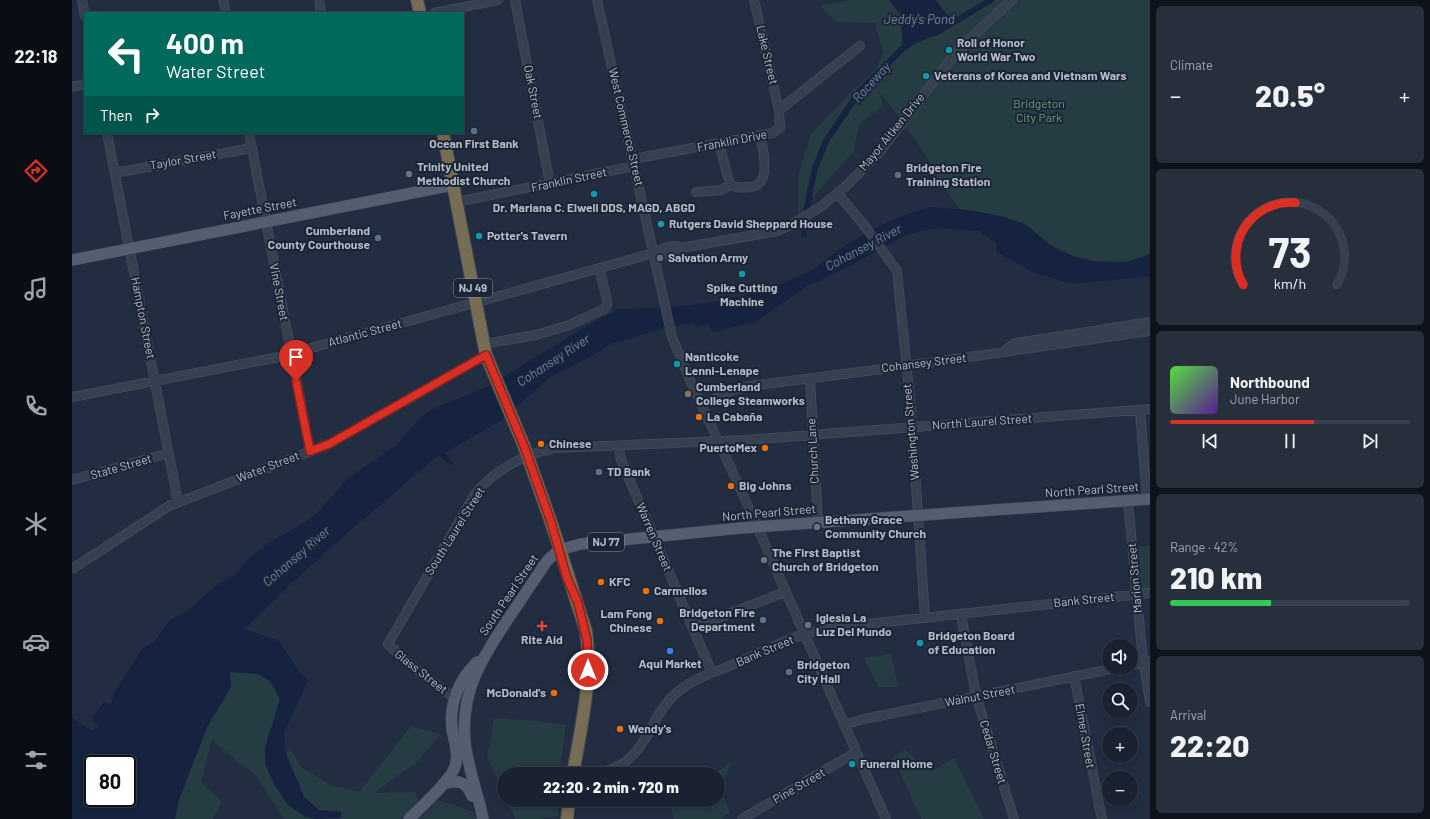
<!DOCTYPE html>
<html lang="en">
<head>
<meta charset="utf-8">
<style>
	:root { --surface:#1a2231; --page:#272f3d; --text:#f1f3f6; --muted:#9fa4ab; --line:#383f4d; --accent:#d93025 }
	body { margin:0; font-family:Barlow,sans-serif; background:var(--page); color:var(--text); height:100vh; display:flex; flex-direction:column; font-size:15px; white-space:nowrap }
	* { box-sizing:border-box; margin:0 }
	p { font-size:13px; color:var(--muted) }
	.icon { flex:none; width:22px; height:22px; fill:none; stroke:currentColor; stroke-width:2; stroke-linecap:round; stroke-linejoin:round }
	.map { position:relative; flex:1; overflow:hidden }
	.details { display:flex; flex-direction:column; gap:6px; padding:6px; background:#0e131b; width:280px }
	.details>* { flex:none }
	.top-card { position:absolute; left:12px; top:12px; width:380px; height:122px; border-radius:0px; box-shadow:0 2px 6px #0003,0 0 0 1px var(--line); background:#00695c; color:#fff; overflow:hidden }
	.buttons { position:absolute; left:1030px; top:639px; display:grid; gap:8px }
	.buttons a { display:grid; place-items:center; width:36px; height:36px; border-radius:50%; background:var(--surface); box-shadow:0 2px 6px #0003,0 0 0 1px var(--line); font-size:20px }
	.speed { position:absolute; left:12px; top:755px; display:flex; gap:8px; font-size:20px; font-weight:700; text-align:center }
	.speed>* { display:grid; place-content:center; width:52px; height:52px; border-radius:50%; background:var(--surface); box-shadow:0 2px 6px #0003,0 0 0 1px var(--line); line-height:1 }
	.speed .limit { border:2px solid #111; border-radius:6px; background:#fff; color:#111 }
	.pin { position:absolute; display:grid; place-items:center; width:34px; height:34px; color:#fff; margin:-41px -17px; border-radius:50% 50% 50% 0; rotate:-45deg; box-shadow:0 0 4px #0007 }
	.pin .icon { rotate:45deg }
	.me { position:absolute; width:44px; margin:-22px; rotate:0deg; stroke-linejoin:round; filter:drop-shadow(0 0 3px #0008) }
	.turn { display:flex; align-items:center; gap:14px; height:84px; padding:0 16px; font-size:18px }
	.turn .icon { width:52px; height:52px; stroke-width:2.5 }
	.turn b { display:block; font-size:28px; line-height:34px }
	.then { display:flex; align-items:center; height:38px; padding:0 16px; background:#0003; gap:8px; font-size:15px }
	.big { font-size:30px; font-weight:800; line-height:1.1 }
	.details .widget { flex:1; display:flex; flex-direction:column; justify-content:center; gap:6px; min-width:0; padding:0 14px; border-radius:6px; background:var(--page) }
	.details .dial { align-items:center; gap:0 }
	.dial svg { height:104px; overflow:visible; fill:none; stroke:var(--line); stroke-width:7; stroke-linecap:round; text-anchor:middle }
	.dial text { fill:var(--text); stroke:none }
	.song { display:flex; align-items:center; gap:12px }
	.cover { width:48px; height:48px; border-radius:6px; background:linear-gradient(135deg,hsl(110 70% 55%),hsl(270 70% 35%)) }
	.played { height:4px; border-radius:2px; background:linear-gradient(90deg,var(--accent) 60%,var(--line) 60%) }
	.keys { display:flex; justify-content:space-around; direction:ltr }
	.heat { display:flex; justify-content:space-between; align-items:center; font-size:22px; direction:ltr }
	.charge { height:6px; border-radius:3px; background:linear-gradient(90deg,#34c759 42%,var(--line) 0) }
	.trip { position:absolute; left:425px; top:767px; width:228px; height:40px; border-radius:20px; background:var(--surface); box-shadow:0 2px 6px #0003,0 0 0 1px var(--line); font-weight:800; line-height:40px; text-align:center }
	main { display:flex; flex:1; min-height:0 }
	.menu { display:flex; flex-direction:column; width:72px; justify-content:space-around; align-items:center; background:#0a0e14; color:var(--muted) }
	.menu .icon { width:28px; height:28px }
	.menu .active { color:var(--accent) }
	.menu b { font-size:18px; color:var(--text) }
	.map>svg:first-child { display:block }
	.green { fill:#253c42 }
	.water { fill:#152340; fill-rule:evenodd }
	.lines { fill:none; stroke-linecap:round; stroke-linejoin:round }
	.canal { stroke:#152340; stroke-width:6 }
	.minor-casing { stroke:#414959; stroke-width:10 }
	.major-casing { stroke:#414959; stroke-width:12 }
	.highway-casing { stroke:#3f4858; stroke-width:14 }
	.minor { stroke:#374050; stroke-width:8 }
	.major { stroke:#555e70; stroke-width:11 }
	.highway { stroke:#776c54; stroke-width:12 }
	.route-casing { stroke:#8d1f18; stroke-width:10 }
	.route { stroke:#d93025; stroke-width:7 }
	.culture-dot { fill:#0f9aa8; stroke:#1c2535; stroke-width:1.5 }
	.service-dot { fill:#5c6f8a; stroke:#1c2535; stroke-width:1.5 }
	.worship-dot { fill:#6b7280; stroke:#1c2535; stroke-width:1.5 }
	.education-dot { fill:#8d6e63; stroke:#1c2535; stroke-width:1.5 }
	.food-dot { fill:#e8710a; stroke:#1c2535; stroke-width:1.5 }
	.health-dot { fill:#e0444e; stroke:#1c2535; stroke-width:1.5 }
	.shop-dot { fill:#3f7fe0; stroke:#1c2535; stroke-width:1.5 }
	.labels { text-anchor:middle; stroke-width:4; stroke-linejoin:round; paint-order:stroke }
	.shield { fill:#1c2535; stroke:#868e9e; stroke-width:1 }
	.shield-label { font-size:11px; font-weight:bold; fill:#b4bbcb }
	.poi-label { font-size:12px; font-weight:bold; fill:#b4bbcb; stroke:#1c2535; text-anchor:start }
	.street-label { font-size:12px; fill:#b4bbcb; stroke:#1c2535 }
	.park-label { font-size:12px; fill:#699e79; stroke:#1c2535 }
	.water-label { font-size:13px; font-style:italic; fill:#6a81ac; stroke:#1c2535 }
</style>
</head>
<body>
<main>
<nav class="menu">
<b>22:18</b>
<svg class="icon active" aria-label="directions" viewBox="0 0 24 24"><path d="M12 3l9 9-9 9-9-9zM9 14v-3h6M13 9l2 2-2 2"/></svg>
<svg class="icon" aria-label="music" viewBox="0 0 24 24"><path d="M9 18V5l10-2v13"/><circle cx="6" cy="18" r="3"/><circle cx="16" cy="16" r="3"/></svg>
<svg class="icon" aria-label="phone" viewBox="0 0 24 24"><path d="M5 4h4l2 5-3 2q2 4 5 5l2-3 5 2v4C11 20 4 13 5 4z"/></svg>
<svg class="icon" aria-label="climate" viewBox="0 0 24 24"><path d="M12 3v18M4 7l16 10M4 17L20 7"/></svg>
<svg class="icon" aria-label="car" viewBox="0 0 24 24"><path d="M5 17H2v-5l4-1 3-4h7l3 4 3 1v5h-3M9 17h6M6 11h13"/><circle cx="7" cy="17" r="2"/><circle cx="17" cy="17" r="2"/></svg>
<svg class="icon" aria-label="filters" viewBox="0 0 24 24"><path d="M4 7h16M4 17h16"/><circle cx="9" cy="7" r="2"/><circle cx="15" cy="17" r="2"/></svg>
</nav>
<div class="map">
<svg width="1078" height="819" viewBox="0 0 1078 819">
	<rect width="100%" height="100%" fill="#232d41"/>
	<path class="green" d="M779 0H1078V254L1055 262 1025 261 1002 256 979 245 954 225 934 217 887 209 862 173 858 162 845 142 806 90 812 105 787 125 781 152 726 214V177L739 134 774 97 804 70 811 52 803 23 765 22 748 6Z
		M1078 545V593L1065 595 1061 548Z
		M819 654 826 687H806L792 658Z
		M157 671 186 674 198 681 208 699 193 748 232 816 243 819H212L184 776 140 740 129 782 150 802 141 819H103L107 800 135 727 159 687Z
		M422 718 465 721 494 725 487 774H432V794L415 757Z
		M339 726 369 734 346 761 302 793 343 792 347 801 328 819H264L269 818V812L247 810 232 797 214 754 218 748 229 767 259 785 287 792Z
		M833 750 858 772 882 758 912 819H849L821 756Z
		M660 762 648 787 658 813 648 819H602L598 805 606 800H646V774H643Z
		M366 800 402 812 405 819H347Z
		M435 800H485L486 816 468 819H443Z"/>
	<path class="water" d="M817 0H864L872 12 884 20C867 31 848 37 831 48L828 14Z
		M859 207C890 209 923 212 952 224 962 229 969 239 978 245 999 259 1030 265 1055 262 1062 260 1070 257 1078 254V276L1001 284 963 273 924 252V243L906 231 865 228 836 234 768 271 734 287 683 322 641 332 636 324 625 327 622 323 593 328 539 344 518 357 477 378 428 421 373 453 382 463 378 466 367 455C302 510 232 568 173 629L207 641 228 673 236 680 212 733 214 754 232 797 247 810 269 812V818L243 819 232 816 216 805 201 782 193 763V748L208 699 198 681 186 674 158 672 159 687 135 727 107 800 103 819H0V718L20 730 27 727 20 718 32 702 39 704 43 691 71 648 83 641 97 621 115 611 142 587 164 574 177 558 194 545 234 521 247 511 275 479 323 446 350 416 363 408 415 387 526 319 542 313V309C608 308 674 303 734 273 746 267 756 258 766 250 796 231 825 216 859 207ZM21 764H55V798H21Z"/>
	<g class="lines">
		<path class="canal" d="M732 235 735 207 743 168 754 141 788 91 831 48 846 39 867 31 919 0"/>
		<defs>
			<path id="minor" d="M10 0 13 16
				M151 0 154 13
				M247 0 249 13
				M443 0 478 184
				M525 0 600 337 618 380 673 499 814 819
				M362 13 426 0
				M0 87 13 84
				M707 110 788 46
				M35 133 106 502
				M177 133 238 451
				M647 143 658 185C664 188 669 188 676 187 678 187 683 187 685 185 698 178 691 146 687 135
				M561 159 700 133 708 128 707 110 682 0
				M43 173 180 148
				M624 192 649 190 658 185
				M766 194 792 225 825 271 839 411 853 618
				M384 202 562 166
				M582 253C592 255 602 256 609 248
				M412 344 464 335 497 325 532 309 535 305V300L527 268
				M933 350 944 343 1078 322
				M738 378 746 523
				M0 397 207 357 582 253C590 249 601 243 609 248L705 231 717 226 750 206 775 185 806 154 879 59 906 31 940 0
				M630 405 661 390 679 386 834 366 1078 331
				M1068 410 1075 500
				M547 446 549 460 640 673
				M0 480 97 453
				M1056 501 1070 651 1078 702
				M0 569 97 506 257 444 414 355
				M889 614 904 696 942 819
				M621 628 713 592
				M1059 665 1078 661
				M1002 676 1030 819
				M382 698 335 662 316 644 403 494C422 470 453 454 483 448L674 440 1078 409
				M772 725 792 719 1044 668
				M501 772 514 774
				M519 774C579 767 571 719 608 690 623 678 643 672 660 665 684 655 709 641 733 634 745 631 757 629 769 627L1078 593
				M670 819 784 752"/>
			<path id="major" d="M0 260 381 185
				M371 784C385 780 394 780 400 796
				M337 819C349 807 376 783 382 769 388 756 382 742 380 729 377 704 387 679 405 662
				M411 819C406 793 396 769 393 742 388 692 410 658 436 619 449 600 462 580 475 561L487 550 509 544 669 528 1078 499"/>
			<path id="highway" d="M345 0 348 13
				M371 133 414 355 452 446 479 522 514 631C521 678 509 727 501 774
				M495 819 497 800"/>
		</defs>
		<use href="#minor" class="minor-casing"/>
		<use href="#major" class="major-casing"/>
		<use href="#highway" class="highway-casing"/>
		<use href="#minor" class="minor"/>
		<use href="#major" class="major"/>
		<use href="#highway" class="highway"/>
	</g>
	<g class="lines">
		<defs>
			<path id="route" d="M224 381 238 451 257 444 414 355 452 446 479 522 495 578 506 603 515 640 516 670"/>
		</defs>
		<use href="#route" class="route-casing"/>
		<use href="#route" class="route"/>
	</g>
	<g class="culture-dot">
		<circle cx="877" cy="50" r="4"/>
		<circle cx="854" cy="76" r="4"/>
		<circle cx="522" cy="194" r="4"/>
		<circle cx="589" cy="224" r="4"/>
		<circle cx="407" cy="236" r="4"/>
		<circle cx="670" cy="274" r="4"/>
		<circle cx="605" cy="364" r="4"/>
		<circle cx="848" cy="643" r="4"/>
		<circle cx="780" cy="764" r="4"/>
	</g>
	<g class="service-dot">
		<circle cx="402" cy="131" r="4"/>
		<circle cx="826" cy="175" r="4"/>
		<circle cx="306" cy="238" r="4"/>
		<circle cx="588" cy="258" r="4"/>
		<circle cx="527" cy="472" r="4"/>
		<circle cx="691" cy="620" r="4"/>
		<circle cx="717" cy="672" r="4"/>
	</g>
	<g class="worship-dot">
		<circle cx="337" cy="174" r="4"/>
		<circle cx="745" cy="527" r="4"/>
		<circle cx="692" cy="560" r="4"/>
		<circle cx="736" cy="625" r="4"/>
	</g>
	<circle class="education-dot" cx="616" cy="394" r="4"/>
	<g class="food-dot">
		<circle cx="627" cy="417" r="4"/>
		<circle cx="469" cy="444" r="4"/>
		<circle cx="693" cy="448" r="4"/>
		<circle cx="659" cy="486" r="4"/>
		<circle cx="529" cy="582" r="4"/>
		<circle cx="574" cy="591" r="4"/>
		<circle cx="588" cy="621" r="4"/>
		<circle cx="482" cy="693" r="4"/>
		<circle cx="548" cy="729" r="4"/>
	</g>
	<path class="health-dot" d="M468 620h4v4h4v4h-4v4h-4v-4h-4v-4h4z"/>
	<circle class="shop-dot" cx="598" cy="651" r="4"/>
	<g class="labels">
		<g class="shield">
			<rect x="382" y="279" width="38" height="18" rx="3"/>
			<rect x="516" y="533" width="36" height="18" rx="3"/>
		</g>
		<g class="shield-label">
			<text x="401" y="292">NJ 49</text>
			<text x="534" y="546">NJ 77</text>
		</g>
		<g class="poi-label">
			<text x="885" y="47">Roll of Honor<tspan x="885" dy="14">World War Two</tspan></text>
			<text x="862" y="80">Veterans of Korea and Vietnam Wars</text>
			<text x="402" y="148" text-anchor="middle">Ocean First Bank</text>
			<text x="345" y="171">Trinity United<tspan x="345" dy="14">Methodist Church</tspan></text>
			<text x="834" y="172">Bridgeton Fire<tspan x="834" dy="14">Training Station</tspan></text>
			<text x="522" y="212" text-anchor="middle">Dr. Mariana C. Elwell DDS, MAGD, ABGD</text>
			<text x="597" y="228">Rutgers David Sheppard House</text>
			<text x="298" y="235" text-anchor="end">Cumberland<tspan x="298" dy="14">County Courthouse</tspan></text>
			<text x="415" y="240">Potter's Tavern</text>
			<text x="596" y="262">Salvation Army</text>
			<text x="670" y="292" text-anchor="middle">Spike Cutting<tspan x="670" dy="14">Machine</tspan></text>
			<text x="613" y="361">Nanticoke<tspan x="613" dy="14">Lenni-Lenape</tspan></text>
			<text x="624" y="391">Cumberland<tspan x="624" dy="14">College Steamworks</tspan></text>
			<text x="635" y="421">La Cabaña</text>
			<text x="477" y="448">Chinese</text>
			<text x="685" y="452" text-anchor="end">PuertoMex</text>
			<text x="535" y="476">TD Bank</text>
			<text x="667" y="490">Big Johns</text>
			<text x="753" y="524">Bethany Grace<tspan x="753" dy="14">Community Church</tspan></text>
			<text x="700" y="557">The First Baptist<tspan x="700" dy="14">Church of Bridgeton</tspan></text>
			<text x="537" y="586">KFC</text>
			<text x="582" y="595">Carmellos</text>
			<text x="683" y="617" text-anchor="end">Bridgeton Fire<tspan x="683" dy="14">Department</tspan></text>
			<text x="580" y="618" text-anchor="end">Lam Fong<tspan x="580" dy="14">Chinese</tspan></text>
			<text x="744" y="622">Iglesia La<tspan x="744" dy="14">Luz Del Mundo</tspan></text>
			<text x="856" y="640">Bridgeton Board<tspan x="856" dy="14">of Education</tspan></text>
			<text x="470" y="644" text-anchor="middle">Rite Aid</text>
			<text x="598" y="668" text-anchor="middle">Aqui Market</text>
			<text x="725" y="669">Bridgeton<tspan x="725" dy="14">City Hall</tspan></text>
			<text x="474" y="697" text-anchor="end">McDonald's</text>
			<text x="556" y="733">Wendy's</text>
			<text x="788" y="768">Funeral Home</text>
		</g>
		<g class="street-label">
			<text transform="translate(695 55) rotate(77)" y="4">Lake Street</text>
			<text transform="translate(461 92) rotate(79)" y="4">Oak Street</text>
			<text transform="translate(554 127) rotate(77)" y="4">West Commerce Street</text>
			<text transform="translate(820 132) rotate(-51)" y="4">Mayor Aitken Drive</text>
			<text transform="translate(660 141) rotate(-11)" y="4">Franklin Drive</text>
			<text transform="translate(111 160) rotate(-10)" y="4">Taylor Street</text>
			<text transform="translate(497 180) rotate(-12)" y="4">Franklin Street</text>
			<text transform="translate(188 209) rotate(-11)" y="4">Fayette Street</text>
			<text transform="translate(207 292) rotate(79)" y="4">Vine Street</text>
			<text transform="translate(71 318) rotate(79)" y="4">Hampton Street</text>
			<text transform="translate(293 333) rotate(-15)" y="4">Atlantic Street</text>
			<text transform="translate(852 363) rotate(-7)" y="4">Cohansey Street</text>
			<text transform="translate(910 422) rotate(-4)" y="4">North Laurel Street</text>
			<text transform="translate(839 432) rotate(-95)" y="4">Washington Street</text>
			<text transform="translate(741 451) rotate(-93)" y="4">Church Lane</text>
			<text transform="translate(49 467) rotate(-16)" y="4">State Street</text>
			<text transform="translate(196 467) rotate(-21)" y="4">Water Street</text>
			<text transform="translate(1020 490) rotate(-4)" y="4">North Pearl Street</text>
			<text transform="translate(697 513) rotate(-5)" y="4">North Pearl Street</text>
			<text transform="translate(383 531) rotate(-58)" y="4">South Laurel Street</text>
			<text transform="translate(582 537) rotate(67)" y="4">Warren Street</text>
			<text transform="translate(1063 578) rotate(-95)" y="4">Marion Street</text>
			<text transform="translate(437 595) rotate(-56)" y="4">South Pearl Street</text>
			<text transform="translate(1012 600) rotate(-6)" y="4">Bank Street</text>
			<text transform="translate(693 651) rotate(-23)" y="4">Bank Street</text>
			<text transform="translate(349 672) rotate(38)" y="4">Glass Street</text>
			<text transform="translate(908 696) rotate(-11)" y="4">Walnut Street</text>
			<text transform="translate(1013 736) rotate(80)" y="4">Elmer Street</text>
			<text transform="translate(921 752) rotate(73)" y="4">Cedar Street</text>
			<text transform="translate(727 786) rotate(-30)" y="4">Pine Street</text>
		</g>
		<g class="park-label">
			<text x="967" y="108">Bridgeton<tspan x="967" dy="14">City Park</tspan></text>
		</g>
		<g class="water-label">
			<text x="847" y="24">Jeddy's Pond</text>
			<text transform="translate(799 82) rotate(-48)" y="5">Raceway</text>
			<text transform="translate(791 247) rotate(-28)" y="5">Cohansey River</text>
			<text transform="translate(481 360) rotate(-33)" y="5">Cohansey River</text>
			<text transform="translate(224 556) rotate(-41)" y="5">Cohansey River</text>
		</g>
	</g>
</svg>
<div class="buttons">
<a><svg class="icon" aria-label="sound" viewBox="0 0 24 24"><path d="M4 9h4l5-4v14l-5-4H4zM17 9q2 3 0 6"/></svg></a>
<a><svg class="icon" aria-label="search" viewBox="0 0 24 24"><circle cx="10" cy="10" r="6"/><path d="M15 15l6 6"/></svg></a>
<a>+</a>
<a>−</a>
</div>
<div class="speed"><div class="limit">80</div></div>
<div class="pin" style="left:224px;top:381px;background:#d93025"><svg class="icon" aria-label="arrive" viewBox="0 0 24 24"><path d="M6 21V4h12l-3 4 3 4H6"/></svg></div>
<svg class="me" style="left:516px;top:670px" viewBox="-20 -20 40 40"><circle r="17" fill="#d93025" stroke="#fff" stroke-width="3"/><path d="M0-11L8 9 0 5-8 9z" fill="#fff"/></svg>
<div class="trip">22:20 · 2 min · 720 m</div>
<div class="top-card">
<div class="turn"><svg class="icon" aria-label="left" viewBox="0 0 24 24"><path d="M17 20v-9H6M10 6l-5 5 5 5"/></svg><div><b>400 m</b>Water Street</div></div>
<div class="then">Then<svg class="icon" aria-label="right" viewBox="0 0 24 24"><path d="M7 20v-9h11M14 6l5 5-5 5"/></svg></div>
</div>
</div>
<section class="details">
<div class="widget"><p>Climate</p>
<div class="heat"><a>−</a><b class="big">20.5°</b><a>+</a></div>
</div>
<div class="widget dial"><svg viewBox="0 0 100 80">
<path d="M14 69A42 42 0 1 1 86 69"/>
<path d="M14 69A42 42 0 0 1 54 6" stroke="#d93025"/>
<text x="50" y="56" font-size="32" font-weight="700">73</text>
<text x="50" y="72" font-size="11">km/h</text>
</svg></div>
<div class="widget">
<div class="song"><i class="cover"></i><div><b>Northbound</b><p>June Harbor</p></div></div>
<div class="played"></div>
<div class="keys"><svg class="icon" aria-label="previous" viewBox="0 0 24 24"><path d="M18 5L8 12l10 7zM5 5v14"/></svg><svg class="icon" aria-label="pause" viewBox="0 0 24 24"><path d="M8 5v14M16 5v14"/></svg><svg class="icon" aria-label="next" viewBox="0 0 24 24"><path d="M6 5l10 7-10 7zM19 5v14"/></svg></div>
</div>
<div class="widget"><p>Range · 42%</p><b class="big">210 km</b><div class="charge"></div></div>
<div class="widget"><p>Arrival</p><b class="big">22:20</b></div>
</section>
</main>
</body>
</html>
